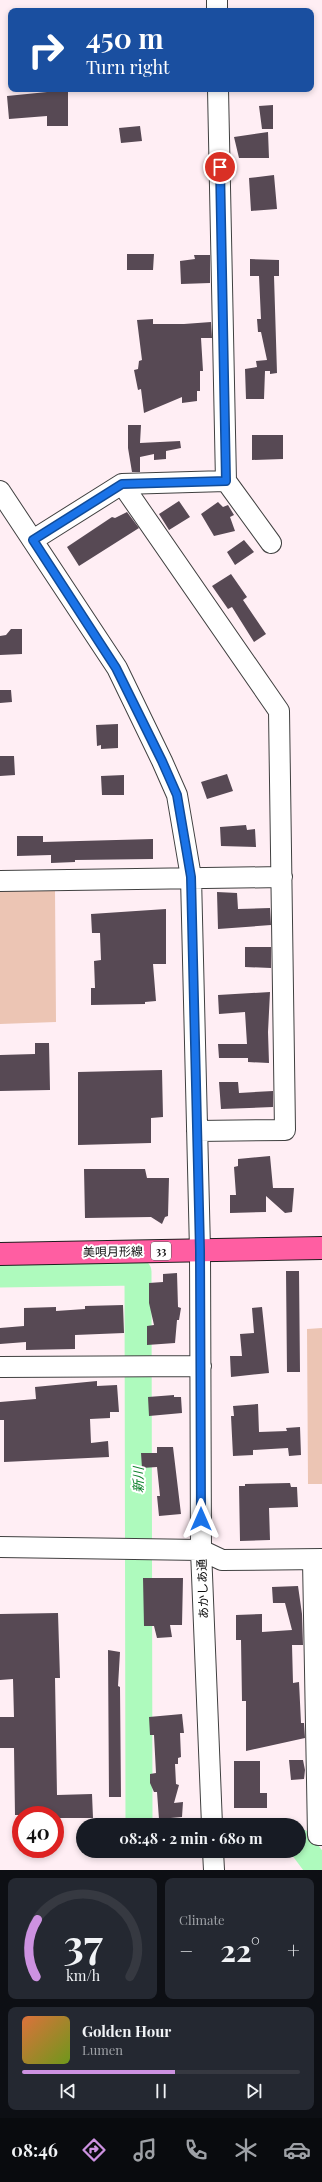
<!DOCTYPE html>
<html lang="en">
<head>
<meta charset="utf-8">
<style>
	:root { --surface:#171b24; --page:#242831; --text:#f1f3f6; --muted:#9ea1a6; --line:#363941; --accent:#cd92e1 }
	body { margin:0; font-family:"Playfair Display","Noto Sans JP",serif; background:var(--page); color:var(--text); height:100vh; display:flex; flex-direction:column; font-size:15px; white-space:nowrap }
	* { box-sizing:border-box; margin:0 }
	p { font-size:13px; color:var(--muted) }
	.icon { flex:none; width:22px; height:22px; fill:none; stroke:currentColor; stroke-width:2; stroke-linecap:round; stroke-linejoin:round }
	.map { position:relative; height:1870px; overflow:hidden }
	.sheet { display:flex; flex-direction:column; gap:8px; padding:8px; background:#0d0f14; flex:1 }
	.sheet>* { flex:none }
	.banner { position:absolute; left:8px; top:8px; width:306px; height:84px; border-radius:8px; box-shadow:0 2px 6px #0003; background:#1a4fa0; color:#fff; overflow:hidden }
	.speed { position:absolute; left:12px; top:1806px; display:flex; gap:8px; font-size:20px; font-weight:700; text-align:center }
	.speed>* { display:grid; place-content:center; width:52px; height:52px; border-radius:50%; background:var(--surface); box-shadow:0 2px 6px #0003; line-height:1 }
	.speed .limit { border:6px solid #d22; background:#fff; color:#111 }
	.pin { position:absolute; display:grid; place-items:center; width:34px; height:34px; color:#fff; margin:-17px; border:2px solid #fff; border-radius:50%; box-shadow:0 1px 4px #0007 }
	.me { position:absolute; width:44px; margin:-22px; rotate:0deg; stroke-linejoin:round; filter:drop-shadow(0 0 3px #0008) }
	.turn { display:flex; align-items:center; gap:14px; height:84px; padding:0 12px; font-size:18px }
	.turn .icon { width:52px; height:52px; stroke-width:2.5 }
	.turn b { display:block; font-size:28px; line-height:34px }
	.big { font-size:30px; font-weight:700; line-height:1.1 }
	.sheet .tile { flex:1; display:flex; flex-direction:column; justify-content:center; gap:6px; min-width:0; padding:0 14px; border-radius:8px; background:var(--page) }
	.sheet .dial { align-items:center; gap:0 }
	.dial svg { height:104px; overflow:visible; fill:none; stroke:var(--line); stroke-width:7; stroke-linecap:round; text-anchor:middle }
	.dial text { fill:var(--text); stroke:none }
	.song { display:flex; align-items:center; gap:12px }
	.cover { width:48px; height:48px; border-radius:6px; background:linear-gradient(135deg,hsl(20 70% 55%),hsl(80 70% 35%)) }
	.played { height:4px; border-radius:2px; background:linear-gradient(90deg,var(--accent) 55%,var(--line) 55%) }
	.keys { display:flex; justify-content:space-around; direction:ltr }
	.heat { display:flex; justify-content:space-between; align-items:center; font-size:22px; direction:ltr }
	.sheet .tiles { flex:1; display:grid; gap:8px; grid-template-columns:1fr 1fr }
	.tile:last-child { grid-column:span 2 }
	.trip { position:absolute; left:76px; top:1818px; width:230px; height:40px; border-radius:20px; background:var(--surface); box-shadow:0 2px 6px #0003; font-weight:700; line-height:40px; text-align:center }
	.tabs { display:flex; height:64px; justify-content:space-around; align-items:center; background:#090b0e; color:var(--muted) }
	.tabs .icon { width:28px; height:28px }
	.tabs .current { color:var(--accent) }
	.tabs b { font-size:18px; color:var(--text) }
	.map>svg:first-child { display:block }
	.green { fill:#ecc5b4 }
	.lines { fill:none; stroke-linecap:round; stroke-linejoin:round }
	.river { stroke:#aefabd; stroke-width:27 }
	.building { fill:#574954 }
	.minor-casing { stroke:#404040; stroke-width:22 }
	.major-casing { stroke:#1e1e1e; stroke-width:24 }
	.minor { stroke:#fff; stroke-width:20 }
	.major { stroke:#ff5ea2; stroke-width:22 }
	.route-casing { stroke:#114b97; stroke-width:10 }
	.route { stroke:#1a73e8; stroke-width:7 }
	.labels { text-anchor:middle; stroke-width:4; stroke-linejoin:round; paint-order:stroke }
	.shield { fill:#fff; stroke:#565656; stroke-width:1 }
	.shield-label { font-size:11px; font-weight:bold; fill:#0d0d0d }
	.street-label { font-size:12px; fill:#0d0d0d; stroke:#fff }
	.water-label { font-size:13px; font-style:italic; fill:#0f822d; stroke:#fff }
</style>
</head>
<body>
<div class="map">
<svg width="322" height="1870" viewBox="0 0 322 1870">
	<rect width="100%" height="100%" fill="#ffeef4"/>
	<path class="green" d="M55 889 56 1022 0 1024V891Z
		M322 1328V1484H308L307 1329Z"/>
	<g class="lines">
		<path class="river" d="M0 1274 138 1272 139 1825
			M299 1842 320 1870"/>
	</g>
	<path class="building" d="M47 90H68V126H47V116L9 119 7 96 47 92Z
		M273 105V129H262L259 106Z
		M140 126 142 141 121 143 119 128Z
		M268 132 269 158H239L234 137Z
		M274 175 277 209 251 211 249 178Z
		M127 254H154L153 270H127Z
		M194 255H210V283L181 284 180 261 195 259Z
		M250 259 279 260V276H274L277 373 270 374V371H265L264 399H246L245 369 257 367 256 361 267 360 261 332H258L257 319H261L259 276H250Z
		M153 319V324H184L211 322 212 338H201L203 371H200V391H197V401L182 403V397L144 413 141 389 138 390 134 370 138 369 139 361 142 360 137 320Z
		M128 425H141L140 443 180 441 181 448 166 451V459L154 460V454L140 457V472H132L128 448Z
		M252 435H283V459L252 460Z
		M179 501 190 517 169 530 159 514Z
		M218 502 223 507 228 505 234 515 230 517 235 531 214 536 201 514Z
		M127 512 139 528 79 566 67 547 112 517 115 518Z
		M244 540 254 552 235 565 227 552Z
		M231 574 247 597 243 600 266 634 254 642 232 607 228 609 212 586Z
		M11 629H22V654L0 655V636L6 635Z
		M0 690H11L12 702 0 703Z
		M118 724V748L101 749V745L97 746 96 725Z
		M0 756H14L15 775 0 776Z
		M227 774 233 791 207 799 201 782Z
		M124 775V795H102L101 776Z
		M246 825 247 830 255 829 256 847 221 846 220 827Z
		M17 836H43V842L153 839V859L75 860V862L51 863V855L17 856Z
		M217 892 237 893 238 909 270 908 271 925 218 929Z
		M166 909V964H153L156 1001 145 1002V1004L91 1005V988H95L94 961 101 960 100 933H92L91 914Z
		M245 947H271V968L245 967Z
		M270 992 268 1032 269 1063 248 1062V1058H219L218 1044H247L245 1012 219 1014 218 995Z
		M35 1043H49L50 1090 0 1091V1055L35 1054Z
		M162 1070 163 1117 151 1118V1143L78 1145V1072Z
		M219 1082H238L239 1093 273 1091V1107L221 1109Z
		M270 1156 273 1188H294L292 1212 285 1213 266 1196V1212L230 1213V1195H236L234 1167 238 1166V1159Z
		M84 1169H145L147 1178H169L168 1216 165 1217 162 1224 151 1217 85 1218Z
		M286 1271H299L300 1372H287Z
		M177 1273 178 1307 181 1308 179 1320H177L175 1343 147 1345V1326L154 1325 149 1303V1283L163 1282V1274Z
		M123 1305 124 1333 75 1335V1349L26 1350V1342L0 1344V1328L24 1326V1308L56 1307V1311L85 1309V1306Z
		M262 1307 269 1373 231 1377 230 1356H242L240 1334 254 1333 252 1308Z
		M97 1381V1386L117 1385 119 1412H110V1418L90 1419 91 1443 108 1441 109 1457 4 1462V1420H0V1402L36 1399 35 1387Z
		M174 1395V1397H181L182 1413 149 1416 148 1397Z
		M258 1404 259 1432 287 1431 286 1428 300 1427 301 1455 289 1456 288 1448 253 1450V1455L233 1456 231 1416H234L233 1406Z
		M157 1447H173L181 1514 159 1516 157 1496H160L157 1467 142 1468 141 1453H157Z
		M290 1483 291 1487H297L298 1507 269 1508 270 1540 240 1541 239 1486H245V1484Z
		M143 1578H183L182 1625H170L172 1637 157 1638 154 1626H144Z
		M298 1586 302 1614 303 1645H292L293 1683 299 1682 301 1723H304L305 1738 246 1751V1701H242L241 1640H236V1615L262 1614V1632L292 1630 285 1603H273L272 1587Z
		M58 1613 60 1678H55L57 1795 92 1794 93 1818H55V1815H15L14 1748H0V1717H14L13 1679 0 1680V1614Z
		M108 1650 120 1652 118 1686 120 1687 121 1797H109Z
		M182 1714 184 1733H180L181 1757 178 1758V1764H175L176 1784 179 1785 174 1803 183 1802 182 1817 159 1819 157 1792H154L150 1783V1774L156 1773 154 1735H150L149 1717Z
		M289 1760H303L305 1770 304 1779 291 1780Z
		M234 1761H260V1793H267V1808H234Z"/>
	<g class="lines">
		<defs>
			<path id="minor" d="M217 0V11
				M218 89 226 481
				M122 484 226 481 271 543
				M0 491 117 668 162 761 177 795 191 877 200 1250 201 1550 212 1825
				M33 540 122 484 279 711 285 1130 197 1131
				M0 881 282 877
				M0 1367 201 1366
				M0 1547 201 1550 222 1560 322 1559
				M313 1560 318 1835H322
				M213 1851 214 1870"/>
			<path id="major" d="M0 1254 322 1248"/>
		</defs>
		<use href="#minor" class="minor-casing"/>
		<use href="#major" class="major-casing"/>
		<use href="#minor" class="minor"/>
		<use href="#major" class="major"/>
	</g>
	<g class="lines">
		<defs>
			<path id="route" d="M201 1519 200 1250 191 877 177 795 162 761 116 668 33 540 122 484 226 481 220 167"/>
		</defs>
		<use href="#route" class="route-casing"/>
		<use href="#route" class="route"/>
	</g>
	<g class="labels">
		<rect class="shield" x="151" y="1242" width="20" height="18" rx="3"/>
		<g class="shield-label">
			<text x="161" y="1255">33</text>
		</g>
		<g class="street-label">
			<text transform="translate(113 1252) rotate(-1)" y="4">美唄月形線</text>
			<text transform="translate(203 1589) rotate(-92)" y="4">あかしあ通</text>
		</g>
		<g class="water-label">
			<text transform="translate(138 1480) rotate(-90)" y="5">新川</text>
		</g>
	</g>
</svg>
<div class="speed"><div class="limit">40</div></div>
<div class="pin" style="left:220px;top:167px;background:#d93025"><svg class="icon" aria-label="arrive" viewBox="0 0 24 24"><path d="M6 21V4h12l-3 4 3 4H6"/></svg></div>
<svg class="me" style="left:201px;top:1519px" viewBox="-20 -20 40 40"><path d="M0-17L14 15 0 8-14 15z" fill="#1a73e8" stroke="#fff" stroke-width="4"/></svg>
<div class="trip">08:48 · 2 min · 680 m</div>
<div class="banner">
<div class="turn"><svg class="icon" aria-label="right" viewBox="0 0 24 24"><path d="M7 20v-9h11M14 6l5 5-5 5"/></svg><div><b>450 m</b>Turn right</div></div>
</div>
</div>
<section class="sheet">
<div class="tiles">
<div class="tile dial"><svg viewBox="0 0 100 80">
<path d="M14 69A42 42 0 1 1 86 69"/>
<path d="M14 69A42 42 0 0 1 15 25" stroke="#cd92e1"/>
<text x="50" y="56" font-size="32" font-weight="700">37</text>
<text x="50" y="72" font-size="11">km/h</text>
</svg></div>
<div class="tile"><p>Climate</p>
<div class="heat"><a>−</a><b class="big">22°</b><a>+</a></div>
</div>
<div class="tile">
<div class="song"><i class="cover"></i><div><b>Golden Hour</b><p>Lumen</p></div></div>
<div class="played"></div>
<div class="keys"><svg class="icon" aria-label="previous" viewBox="0 0 24 24"><path d="M18 5L8 12l10 7zM5 5v14"/></svg><svg class="icon" aria-label="pause" viewBox="0 0 24 24"><path d="M8 5v14M16 5v14"/></svg><svg class="icon" aria-label="next" viewBox="0 0 24 24"><path d="M6 5l10 7-10 7zM19 5v14"/></svg></div>
</div>
</div>
</section>
<nav class="tabs">
<b>08:46</b>
<svg class="icon current" aria-label="directions" viewBox="0 0 24 24"><path d="M12 3l9 9-9 9-9-9zM9 14v-3h6M13 9l2 2-2 2"/></svg>
<svg class="icon" aria-label="music" viewBox="0 0 24 24"><path d="M9 18V5l10-2v13"/><circle cx="6" cy="18" r="3"/><circle cx="16" cy="16" r="3"/></svg>
<svg class="icon" aria-label="phone" viewBox="0 0 24 24"><path d="M5 4h4l2 5-3 2q2 4 5 5l2-3 5 2v4C11 20 4 13 5 4z"/></svg>
<svg class="icon" aria-label="climate" viewBox="0 0 24 24"><path d="M12 3v18M4 7l16 10M4 17L20 7"/></svg>
<svg class="icon" aria-label="car" viewBox="0 0 24 24"><path d="M5 17H2v-5l4-1 3-4h7l3 4 3 1v5h-3M9 17h6M6 11h13"/><circle cx="7" cy="17" r="2"/><circle cx="17" cy="17" r="2"/></svg>
</nav>
</body>
</html>
